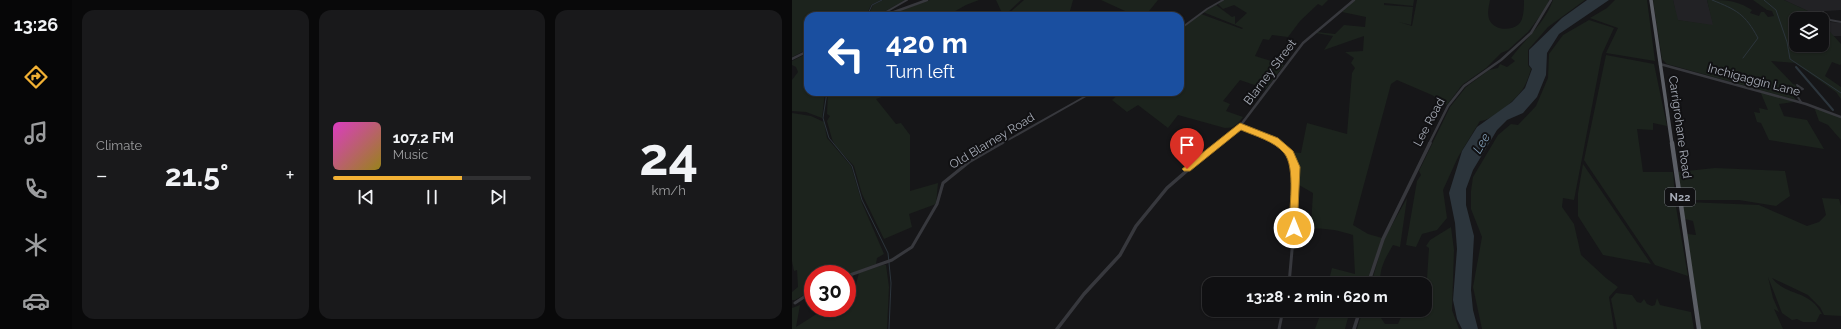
<!DOCTYPE html>
<html lang="en">
<head>
<meta charset="utf-8">
<style>
	:root { --surface:#101012; --page:#19191b; --text:#f1f3f6; --muted:#9c9d9f; --line:#303032; --accent:#f2b134 }
	body { margin:0; font-family:Raleway,sans-serif; background:var(--page); color:var(--text); height:100vh; display:flex; flex-direction:column; font-size:15px; white-space:nowrap }
	* { box-sizing:border-box; margin:0 }
	p { font-size:13px; color:var(--muted) }
	.icon { flex:none; width:22px; height:22px; fill:none; stroke:currentColor; stroke-width:2; stroke-linecap:round; stroke-linejoin:round }
	.map { position:relative; flex:1; overflow:hidden }
	.panel { display:flex; flex-direction:column; gap:10px; padding:10px; background:#09090a; width:720px }
	.panel>* { flex:none }
	.hud { position:absolute; left:12px; top:12px; width:380px; height:84px; border-radius:12px; box-shadow:0 1px 3px #0004,0 0 0 1px var(--line); background:#1a4fa0; color:#fff; overflow:hidden }
	.fabs { position:absolute; left:997px; top:12px; display:grid; gap:8px }
	.fabs a { display:grid; place-items:center; width:40px; height:40px; border-radius:8px; background:var(--surface); box-shadow:0 1px 3px #0004,0 0 0 1px var(--line); font-size:20px }
	.speed { position:absolute; left:12px; top:265px; display:flex; gap:8px; font-size:20px; font-weight:700; text-align:center }
	.speed>* { display:grid; place-content:center; width:52px; height:52px; border-radius:50%; background:var(--surface); box-shadow:0 1px 3px #0004,0 0 0 1px var(--line); line-height:1 }
	.speed .limit { border:6px solid #d22; background:#fff; color:#111 }
	.pin { position:absolute; display:grid; place-items:center; width:34px; height:34px; color:#fff; margin:-41px -17px; border-radius:50% 50% 50% 0; rotate:-45deg; box-shadow:0 0 4px #0007 }
	.pin .icon { rotate:45deg }
	.me { position:absolute; width:44px; margin:-22px; rotate:0deg; stroke-linejoin:round; filter:drop-shadow(0 0 3px #0008) }
	.turn { display:flex; align-items:center; gap:14px; height:84px; padding:0 16px; font-size:18px }
	.turn .icon { width:52px; height:52px; stroke-width:2.5 }
	.turn b { display:block; font-size:28px; line-height:34px }
	.big { font-size:30px; font-weight:700; line-height:1.1 }
	.panel .tile { flex:1; display:flex; flex-direction:column; justify-content:center; gap:6px; min-width:0; padding:0 14px; border-radius:12px; background:var(--page) }
	.panel .dial { align-items:center; gap:0 }
	.dial b { font-size:52px; line-height:1 }
	.song { display:flex; align-items:center; gap:12px }
	.cover { width:48px; height:48px; border-radius:6px; background:linear-gradient(135deg,hsl(310 70% 55%),hsl(50 70% 35%)) }
	.played { height:4px; border-radius:2px; background:linear-gradient(90deg,var(--accent) 65%,var(--line) 65%) }
	.keys { display:flex; justify-content:space-around; direction:ltr }
	.heat { display:flex; justify-content:space-between; align-items:center; font-size:22px; direction:ltr }
	.panel .tiles { flex:1; display:grid; gap:10px; grid-template-columns:repeat(3,1fr) }
	.trip { position:absolute; left:410px; top:277px; width:230px; height:40px; border-radius:12px; background:var(--surface); box-shadow:0 1px 3px #0004,0 0 0 1px var(--line); font-weight:700; line-height:40px; text-align:center }
	main { display:flex; flex:1; min-height:0 }
	.dock { display:flex; flex-direction:column; width:72px; justify-content:space-around; align-items:center; background:#060607; color:var(--muted) }
	.dock .icon { width:28px; height:28px }
	.dock .current { color:var(--accent) }
	.dock b { font-size:18px; color:var(--text) }
	.map>svg:first-child { display:block }
	.built { fill:#222225 }
	.green { fill:#1c231d }
	.water { fill:#2c353c }
	.lines { fill:none; stroke-linecap:round; stroke-linejoin:round }
	.stream { stroke:#2c353c; stroke-width:1 }
	.canal { stroke:#2c353c; stroke-width:2 }
	.minor-far1 { stroke:#37383d; stroke-width:2 }
	.minor { stroke:#37383d; stroke-width:3 }
	.tertiary-far1 { stroke:#37383d; stroke-width:2.5 }
	.tertiary { stroke:#37383d; stroke-width:3.5 }
	.trunk-far1 { stroke:#5b5e65; stroke-width:3.5 }
	.trunk { stroke:#5b5e65; stroke-width:4.5 }
	.route { fill:#f2b134; stroke:#9d7322 }
	.labels { text-anchor:middle; stroke-width:4; stroke-linejoin:round; paint-order:stroke }
	.shield { fill:#111113; stroke:#7b7e86; stroke-width:1 }
	.shield-label { font-size:11px; font-weight:bold; fill:#a8adb8 }
	.street-label { font-size:12px; fill:#a8adb8; stroke:#111113 }
	.water-label { font-size:13px; font-style:italic; fill:#7f9bb3; stroke:#111113 }
</style>
</head>
<body>
<main>
<nav class="dock">
<b>13:26</b>
<svg class="icon current" aria-label="directions" viewBox="0 0 24 24"><path d="M12 3l9 9-9 9-9-9zM9 14v-3h6M13 9l2 2-2 2"/></svg>
<svg class="icon" aria-label="music" viewBox="0 0 24 24"><path d="M9 18V5l10-2v13"/><circle cx="6" cy="18" r="3"/><circle cx="16" cy="16" r="3"/></svg>
<svg class="icon" aria-label="phone" viewBox="0 0 24 24"><path d="M5 4h4l2 5-3 2q2 4 5 5l2-3 5 2v4C11 20 4 13 5 4z"/></svg>
<svg class="icon" aria-label="climate" viewBox="0 0 24 24"><path d="M12 3v18M4 7l16 10M4 17L20 7"/></svg>
<svg class="icon" aria-label="car" viewBox="0 0 24 24"><path d="M5 17H2v-5l4-1 3-4h7l3 4 3 1v5h-3M9 17h6M6 11h13"/><circle cx="7" cy="17" r="2"/><circle cx="17" cy="17" r="2"/></svg>
</nav>
<section class="panel">
<div class="tiles">
<div class="tile"><p>Climate</p>
<div class="heat"><a>−</a><b class="big">21.5°</b><a>+</a></div>
</div>
<div class="tile">
<div class="song"><i class="cover"></i><div><b>107.2 FM</b><p>Music</p></div></div>
<div class="played"></div>
<div class="keys"><svg class="icon" aria-label="previous" viewBox="0 0 24 24"><path d="M18 5L8 12l10 7zM5 5v14"/></svg><svg class="icon" aria-label="pause" viewBox="0 0 24 24"><path d="M8 5v14M16 5v14"/></svg><svg class="icon" aria-label="next" viewBox="0 0 24 24"><path d="M6 5l10 7-10 7zM19 5v14"/></svg></div>
</div>
<div class="tile dial"><b>24</b><p>km/h</p></div>
</div>
</section>
<div class="map">
<svg width="1049" height="329" viewBox="0 0 1049 329">
	<rect width="100%" height="100%" fill="#161618"/>
	<path class="built" d="M881 0H915L922 26 885 20Z
		M992 0H1049V10L1018 12Z
		M1025 16H1031L1038 22 1049 23V36H1041L1030 23V19H1027Z"/>
	<path class="green" d="M0 0H89L79 5 74 16H16V49L0 57Z
		M91 0H113L85 16H76L81 5Z
		M138 0H187L174 5 158 14 159 16H94Z
		M204 0H229L212 16H200L210 13Z
		M232 0H281L278 11 279 16H214Z
		M309 0H366L353 16H344Z
		M432 0H536L530 6 526 4 508 21 496 37 480 35 477 40 471 39 463 56 492 65 474 89 448 80 431 101 438 104 434 111 451 117C445 125 442 128 433 128L386 115 376 128 346 105 335 112 320 100 329 92H388V30L409 14 450 29 451 28 411 12 424 5 440 17 443 16V24L455 13 442 5 431 9 426 4Z
		M563 0H622L621 6 592 3V5L621 7 619 25 607 22 620 26 625 0H698C697 6 695 12 697 19 701 30 718 32 727 24 732 19 732 7 732 0H757L754 8 736 32 716 50 709 53 694 68 670 85 655 105 640 95 605 80 599 84 561 225 576 234 590 238 574 284H536L540 268 563 274 561 235C541 228 524 227 504 230L503 227 519 225 521 193 507 185 499 152 509 153 515 123 555 134 560 73 563 68 559 63 562 58 553 52 571 51 572 36 532 50 541 36 524 33 525 32 543 34 552 25 573 27 574 17 550 12Z
		M761 0H793L756 27 736 50V65L739 69C737 75 735 82 732 87 726 98 700 121 688 121L666 157 651 190 655 218 645 230 630 234 624 247 614 245 625 181 629 175 627 171 658 107 674 87 697 70 706 68 708 64 715 67 723 61 719 58C733 39 753 23 761 0Z
		M823 0H855L863 61 814 53 826 28 798 18 815 8Z
		M861 0H881L886 20 921 25 915 0C934 0 944 0 960 10L958 13 967 16 969 12H972L976 17 982 16 980 11 975 10 961 0H992L1018 12H1029L1031 16H1026L1027 19H1004V45H1030V23L1049 44V64L1048 65 1040 62 1033 76 1049 87V99L1044 92 1003 63 979 61 1001 84 1005 85H1003L1006 88 1003 89 1004 88 1003 87H994L1004 100 875 64 870 59Z
		M797 20 822 28 810 54 782 200 771 198 770 207 782 224 789 255 814 278 826 287 817 297 822 329H690L681 287 690 237 679 209V191L681 177 706 135 719 124 726 125 744 106 756 78 757 54 771 35Z
		M16 53V92H33L30 118 14 112 0 111V80L6 72 4 67 0 65V61Z
		M814 55 862 64 875 126 861 123V130L845 129 851 172H881L884 207 896 276 863 265 792 160Z
		M968 91 1002 102 987 104 992 116 1015 120 1032 149 977 140 969 123 965 122 962 112 968 113 967 108 976 110Z
		M36 92H104L84 99 104 124 109 123 118 135V191L146 183 144 204 117 214 120 227 92 239 70 194 62 166 44 147 40 139 35 121 38 116 35 114Z
		M1022 107 1049 117V140L1036 125 1027 121Z
		M0 113 19 116 32 122 35 138 59 166 70 203 92 254 85 258 84 264 55 275 21 274V290L3 300H0V292L6 287 5 270 2 271 0 261Z
		M791 164 859 264 811 255 786 216V193Z
		M923 168 993 171 998 196 984 206 947 200H894V202L967 205 1015 226 1027 222 1034 215 1030 198 1047 199 1049 206V316L1032 315 1028 307 1016 295 980 278C995 297 1017 289 1030 314H1028L1024 322H1011L1005 319 1000 320 990 313 976 277 981 298 987 312 982 309 991 329H909L895 234 904 235 901 221 893 219 885 172Z
		M615 198 608 247 601 245C594 257 586 270 589 284H579L592 239Z
		M659 227 662 250 660 310 667 329H565L571 310H587V315L593 324H606L612 310H620L629 316 633 310 637 248 634 246 638 240Z
		M91 265H94L97 287 95 329H0V308L8 305 4 327 34 308H55V294L62 291 67 273Z
		M824 293 840 295 845 302 849 303 852 299 855 304 860 306 863 305 865 298 868 305 899 312 902 329H825L819 299Z
		M530 310H558L553 329H523Z"/>
	<path class="water" d="M795 0H817L767 34 755 53 754 75 745 97 731 113 715 120 705 130 681 170 674 189V205L682 236 679 290 681 310 686 329H670L665 319 661 300 665 249 663 223 657 193 670 151 685 127 720 102 733 88 740 69 737 65V50L770 18Z"/>
	<g class="lines">
		<path class="stream" d="M920 0C945 10 953 14 966 38L951 58
			M972 0 984 10 995 42 998 59 1049 93
			M75 16 80 5 90 0
			M35 92 31 118 37 138 60 166 70 200 96 253 99 283 97 329"/>
		<path class="canal" d="M1004 67 1041 110"/>
		<path class="minor-far1" d="M1031 12 1038 20 1049 22
			M87 16 115 0
			M388 29 415 9 431 0
			M1008 89 1005 85 1011 89 1002 91 1009 102
			M448 126 487 144
			M209 144 301 92"/>
		<path class="minor" d="M486 143 494 148 502 163V228L497 284
			M55 276 100 260 120 247 145 204 151 183 177 162 210 143
			M3 303 21 291
			M487 329 491 310"/>
		<path class="tertiary-far1" d="M91 16 135 0
			M0 59 16 51
			M868 64 1014 104 1049 117
			M426 144 448 126 511 43 562 0
			M637 144 656 106 672 86 709 60 739 33 759 0"/>
		<path class="tertiary" d="M576 284 591 239 638 143
			M265 329 292 294 328 255 344 226 375 188 427 143
			M562 329 568 310"/>
		<path class="trunk-far1" d="M859 0 880 144"/>
		<path class="trunk" d="M880 143 907 329"/>
	</g>
	<path class="route" d="M448 123 486 138 501 151 508 167 505 231H498L497 228C497 210 504 167 492 153 482 141 463 136 449 130L398 171H392L390 169Z"/>
	<g class="labels">
		<rect class="shield" x="873" y="188" width="30" height="18" rx="3"/>
		<g class="shield-label">
			<text x="888" y="201">N22</text>
		</g>
		<g class="street-label">
			<text transform="translate(478 72) rotate(-53)" y="4">Blarney Street</text>
			<text transform="translate(962 80) rotate(15)" y="4">Inchigaggin Lane</text>
			<text transform="translate(637 122) rotate(-62)" y="4">Lee Road</text>
			<text transform="translate(888 127) rotate(82)" y="4">Carrigrohane Road</text>
			<text transform="translate(200 141) rotate(-31)" y="4">Old Blarney Road</text>
		</g>
		<g class="water-label">
			<text transform="translate(689 143) rotate(-60)" y="5">Lee</text>
		</g>
	</g>
</svg>
<div class="fabs">
<a><svg class="icon" aria-label="layers" viewBox="0 0 24 24"><path d="M12 4l9 5-9 5-9-5zM3 14l9 5 9-5"/></svg></a>
</div>
<div class="speed"><div class="limit">30</div></div>
<div class="pin" style="left:395px;top:169px;background:#d93025"><svg class="icon" aria-label="arrive" viewBox="0 0 24 24"><path d="M6 21V4h12l-3 4 3 4H6"/></svg></div>
<svg class="me" style="left:502px;top:228px" viewBox="-20 -20 40 40"><circle r="17" fill="#f2b134" stroke="#fff" stroke-width="3"/><path d="M0-11L8 9 0 5-8 9z" fill="#fff"/></svg>
<div class="trip">13:28 · 2 min · 620 m</div>
<div class="hud">
<div class="turn"><svg class="icon" aria-label="left" viewBox="0 0 24 24"><path d="M17 20v-9H6M10 6l-5 5 5 5"/></svg><div><b>420 m</b>Turn left</div></div>
</div>
</div>
</main>
</body>
</html>
